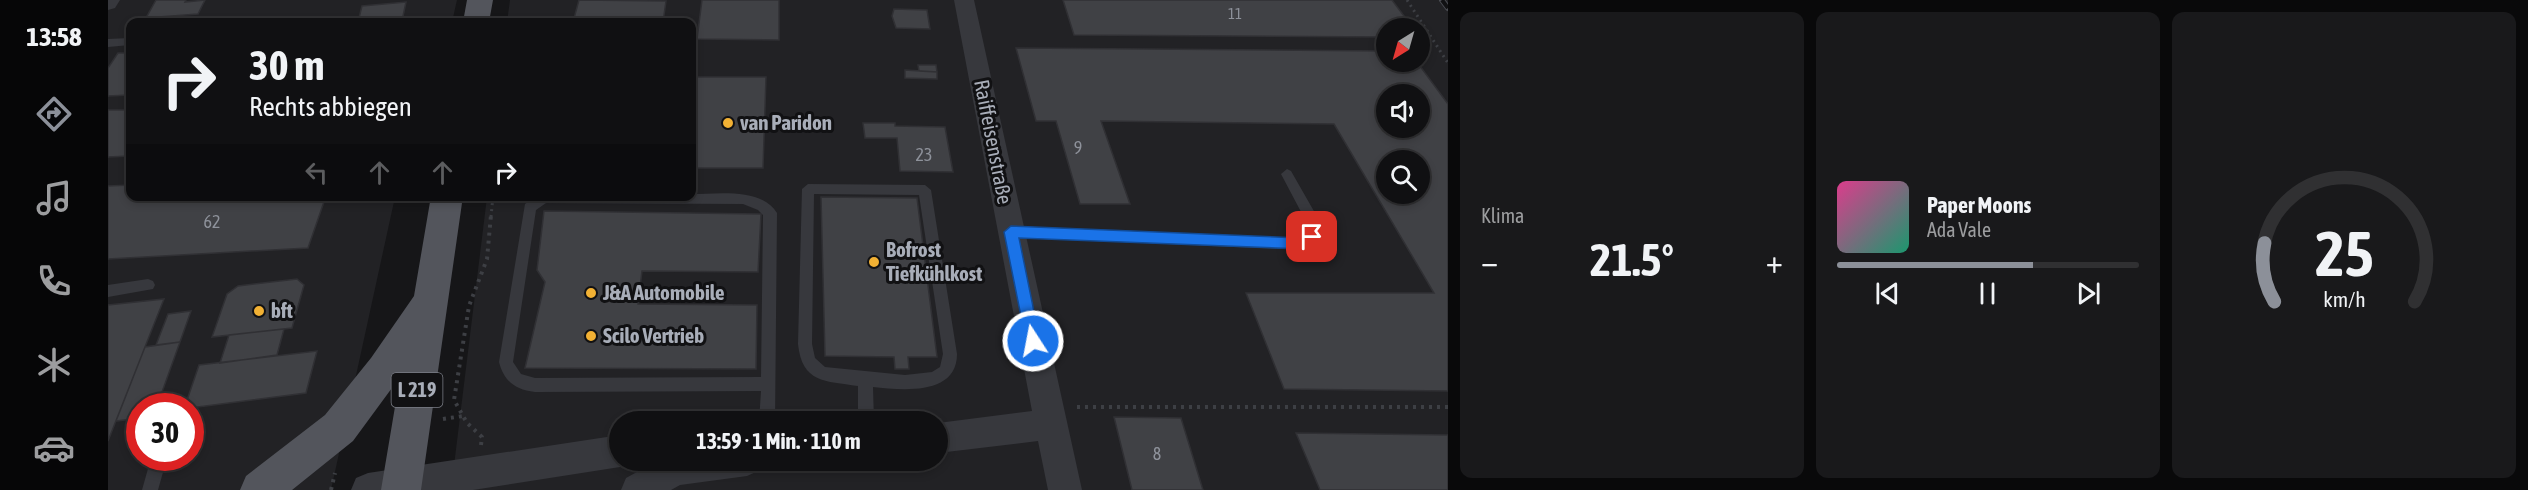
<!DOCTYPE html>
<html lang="de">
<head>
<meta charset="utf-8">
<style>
	:root { --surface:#101012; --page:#19191b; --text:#f1f3f6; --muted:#9c9d9f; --line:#303032; --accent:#8c9099 }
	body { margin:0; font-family:"Asap Condensed",sans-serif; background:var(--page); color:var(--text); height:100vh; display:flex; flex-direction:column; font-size:22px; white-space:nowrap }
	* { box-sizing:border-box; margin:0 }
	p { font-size:20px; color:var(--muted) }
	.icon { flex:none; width:33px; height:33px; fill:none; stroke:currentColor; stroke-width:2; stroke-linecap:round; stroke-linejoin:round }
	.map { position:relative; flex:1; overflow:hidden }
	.side { display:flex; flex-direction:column; gap:12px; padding:12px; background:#09090a; width:1080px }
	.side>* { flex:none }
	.guide { position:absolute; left:18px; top:18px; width:570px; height:183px; border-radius:12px; box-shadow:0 3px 9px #0003,0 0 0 2px var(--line); background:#101012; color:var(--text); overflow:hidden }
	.needle { width:39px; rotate:217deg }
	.fabs { position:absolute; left:1268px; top:18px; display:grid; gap:12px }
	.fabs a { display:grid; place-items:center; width:54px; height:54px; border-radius:50%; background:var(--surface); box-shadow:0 3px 9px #0003,0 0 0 2px var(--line); font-size:30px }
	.speed { position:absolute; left:18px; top:393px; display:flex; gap:12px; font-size:30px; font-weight:700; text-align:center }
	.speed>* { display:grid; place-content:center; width:78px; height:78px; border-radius:50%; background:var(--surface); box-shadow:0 3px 9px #0003,0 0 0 2px var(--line); line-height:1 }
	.speed .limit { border:9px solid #d22; background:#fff; color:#111 }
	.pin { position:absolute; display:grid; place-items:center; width:51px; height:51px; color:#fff; margin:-26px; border-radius:12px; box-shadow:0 3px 9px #0006 }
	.me { position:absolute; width:66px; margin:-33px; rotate:349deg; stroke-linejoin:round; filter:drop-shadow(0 0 4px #0008) }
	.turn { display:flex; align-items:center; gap:21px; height:126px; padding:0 24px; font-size:27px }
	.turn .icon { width:78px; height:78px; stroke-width:2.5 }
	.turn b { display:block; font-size:42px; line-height:51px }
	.lanes { display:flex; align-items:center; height:57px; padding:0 24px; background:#0003; justify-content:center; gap:30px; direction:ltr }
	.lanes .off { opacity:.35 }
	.big { font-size:45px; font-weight:700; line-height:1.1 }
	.side .card { flex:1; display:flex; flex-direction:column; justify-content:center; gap:9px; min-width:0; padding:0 21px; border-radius:12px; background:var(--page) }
	.side .dial { align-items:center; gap:0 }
	.dial svg { height:156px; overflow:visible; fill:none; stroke:var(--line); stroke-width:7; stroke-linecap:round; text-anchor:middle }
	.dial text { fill:var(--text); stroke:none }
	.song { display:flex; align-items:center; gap:18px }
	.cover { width:72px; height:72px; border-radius:9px; background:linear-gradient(135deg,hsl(330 70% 55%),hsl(160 70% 35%)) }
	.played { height:6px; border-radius:3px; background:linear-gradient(90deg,var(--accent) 65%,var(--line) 65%) }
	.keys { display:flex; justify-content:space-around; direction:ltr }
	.heat { display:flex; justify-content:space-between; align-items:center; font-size:33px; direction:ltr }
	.side .tiles { flex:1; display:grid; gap:12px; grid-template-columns:repeat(3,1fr) }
	.trip { position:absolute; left:501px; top:411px; width:339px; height:60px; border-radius:30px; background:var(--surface); box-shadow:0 3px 9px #0003,0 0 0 2px var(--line); font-weight:700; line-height:60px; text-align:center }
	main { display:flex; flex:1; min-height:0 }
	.tab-bar { display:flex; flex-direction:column; width:108px; justify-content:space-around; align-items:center; background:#060607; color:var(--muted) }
	.tab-bar .icon { width:42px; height:42px }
	.tab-bar .current { color:var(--accent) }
	.tab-bar b { font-size:27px; color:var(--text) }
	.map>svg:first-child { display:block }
	.built { fill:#222225; fill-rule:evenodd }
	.building { fill:#404145; stroke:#303034; stroke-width:1.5; fill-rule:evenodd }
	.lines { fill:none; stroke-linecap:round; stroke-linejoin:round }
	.path-far1 { stroke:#3d3f44; stroke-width:3; stroke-dasharray:2 4; stroke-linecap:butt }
	.path { stroke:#3d3f44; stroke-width:4; stroke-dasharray:3 5; stroke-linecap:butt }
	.service { fill:#37383d; fill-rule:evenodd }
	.minor { fill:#37383d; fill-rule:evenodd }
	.primary { fill:#53555c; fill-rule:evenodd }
	.rail-casing { stroke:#4a4c52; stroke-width:6 }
	.rail { stroke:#111113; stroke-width:4; stroke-dasharray:12; stroke-linecap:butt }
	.route { fill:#1a73e8; stroke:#114b97; stroke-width:1.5 }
	.poi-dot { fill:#f2b134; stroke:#111113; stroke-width:2 }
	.labels { text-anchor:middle; stroke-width:6; stroke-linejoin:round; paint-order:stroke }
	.far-number-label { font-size:15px; fill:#8e929b }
	.number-label { font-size:18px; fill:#8e929b }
	.shield { fill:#111113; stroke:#7b7e86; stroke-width:1.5 }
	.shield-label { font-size:20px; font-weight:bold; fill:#a8adb8 }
	.poi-label { font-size:21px; font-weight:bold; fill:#a8adb8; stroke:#111113; text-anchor:start }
	.street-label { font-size:21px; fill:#a8adb8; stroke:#111113 }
</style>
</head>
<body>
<main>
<nav class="tab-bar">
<b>13:58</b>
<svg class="icon current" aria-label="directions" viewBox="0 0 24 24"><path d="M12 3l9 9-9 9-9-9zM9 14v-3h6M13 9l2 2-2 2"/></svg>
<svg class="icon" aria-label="music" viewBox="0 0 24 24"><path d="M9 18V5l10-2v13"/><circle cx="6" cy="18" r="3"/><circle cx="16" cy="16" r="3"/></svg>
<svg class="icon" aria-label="phone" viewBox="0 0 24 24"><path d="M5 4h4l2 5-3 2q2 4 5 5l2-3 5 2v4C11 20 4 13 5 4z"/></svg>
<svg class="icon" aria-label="climate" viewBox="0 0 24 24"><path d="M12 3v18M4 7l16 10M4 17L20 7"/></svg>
<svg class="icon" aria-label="car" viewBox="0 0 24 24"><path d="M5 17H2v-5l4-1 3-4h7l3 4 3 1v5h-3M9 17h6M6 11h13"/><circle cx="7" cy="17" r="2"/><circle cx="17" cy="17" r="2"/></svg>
</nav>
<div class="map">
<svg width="1340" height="490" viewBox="0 0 1340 490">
	<rect width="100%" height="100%" fill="#161618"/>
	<path class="built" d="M0 0H349L344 22H22V196L287 197 223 490H0ZM32 406H82V458H32Z
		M402 0H1340V490H343L379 197 584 196V22H399ZM1278 28H1311V62H1278ZM1278 94H1311V128H1278ZM1278 160H1311V194H1278ZM512 422H830V460H512Z"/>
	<path class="building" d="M48 0H78L77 2 97 0 90 14 38 18Z
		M471 0 558 1 555 22H465Z
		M594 0H671V40L589 39Z
		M955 0H1284L1305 28H1278V37L966 35Z
		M298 2 294 21 250 22 254 6Z
		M786 9 819 10 822 29 788 28 784 16Z
		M908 48 1278 51V62H1309L1340 104V391L1176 389 1138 293H1326L1226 124 993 121 1022 204H972L948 121H928ZM1278 94H1311V128H1278ZM1278 160H1311V194H1278Z
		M10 53H22V95L0 96V68Z
		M810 65H828L829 72 811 71Z
		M797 70 829 72V79L797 78Z
		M584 77H658L655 168H584Z
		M0 110H22V156L0 157Z
		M755 123H787V126L837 127 845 172 792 171 789 138H757Z
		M22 185V196H218L200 248 0 259V186Z
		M713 197 809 198 829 357H800L801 369H787L786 357 717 356Z
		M436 211 653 214 650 272 534 271 530 304 649 305 648 369 417 368 437 282 429 270Z
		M189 279 196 285 184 328 104 337 119 294 130 286Z
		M56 299 37 347 0 441V305Z
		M83 311 72 342 48 345 60 314Z
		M176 329 169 355 112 363 121 335Z
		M72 342 49 406H32V418L8 421 37 347Z
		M209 351 198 393 82 408 77 406 91 365Z
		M1006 417 1073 418 1095 490H1024Z
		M1188 433 1340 435V490H1212Z"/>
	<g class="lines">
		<path class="path-far1" d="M1299 0 1340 63
			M383 217 385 196"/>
		<path class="path" d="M969 407H1340
			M335 419 355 416
			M373 445 374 437 359 423 346 400 361 306 379 259 383 215
			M223 490 227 473"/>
		<path class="service" d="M0 39 22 38V45L0 47Z
			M1179 169 1183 171 1215 227 1209 241 1194 250 903 237 898 236 896 232 898 228 903 227 1192 238 1199 234 1201 227 1173 174Z
			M700 184 817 185 823 190 849 354C849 396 794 390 765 387L766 422H750V386C717 381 694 383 690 344L694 189ZM706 194 811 195 835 354 832 367 824 372 797 375 717 367 707 358 704 344Z
			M584 194C609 194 653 187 669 213L667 422H651L653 391 427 392C407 390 396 381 391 362L417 204 428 196H584ZM438 203 635 204 650 210 655 215 653 377 427 378 413 374 405 362 428 210Z
			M40 279 45 281 47 285 45 289 0 297V285Z
			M43 458H59L50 490H34Z"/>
		<path class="minor" d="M0 0H12L7 8 0 10Z
			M846 0H866L974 490H940L930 441 830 453V423L924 411Z
			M512 435V460H524L512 467 365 490H243L248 478 260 473Z
			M551 460H655L650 471 639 476 572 485 563 490H513L518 478Z"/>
		<path class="primary" d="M359 0H385L381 22H355Z
			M323 196H355L313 490H273L292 377 245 441 184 490H132L138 476 217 415 263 358 306 296Z"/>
		<defs>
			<path id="rail" d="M1334 0 1340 8"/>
		</defs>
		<use href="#rail" class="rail-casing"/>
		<use href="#rail" class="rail"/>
	</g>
	<path class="route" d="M903 226 1192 238 1204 231 1211 237 1209 241 1194 249 911 238 932 341 930 346 925 348 920 346 918 341 896 232Z"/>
	<g class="poi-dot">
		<circle cx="620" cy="123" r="6"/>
		<circle cx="766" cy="262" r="6"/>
		<circle cx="483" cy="293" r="6"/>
		<circle cx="151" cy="311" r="6"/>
		<circle cx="483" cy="336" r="6"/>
	</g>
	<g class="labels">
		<g class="far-number-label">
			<text x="1127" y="19">11</text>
		</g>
		<g class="number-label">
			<text x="970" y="154">9</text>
			<text x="816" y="161">23</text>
			<text x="104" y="228">62</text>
			<text x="1049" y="460">8</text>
		</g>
		<rect class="shield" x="283.5" y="373" width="51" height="34" rx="4.5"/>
		<g class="shield-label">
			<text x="309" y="397">L 219</text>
		</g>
		<g class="poi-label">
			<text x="632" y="130">van Paridon</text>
			<text x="778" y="257">Bofrost<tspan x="778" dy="24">Tiefkühlkost</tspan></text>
			<text x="495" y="300">J&amp;A Automobile</text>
			<text x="163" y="318">bft</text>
			<text x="495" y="343">Scilo Vertrieb</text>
		</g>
		<g class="street-label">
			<text transform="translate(885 142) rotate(79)" y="7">Raiffeisenstraße</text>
		</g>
	</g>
</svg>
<div class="fabs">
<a><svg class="needle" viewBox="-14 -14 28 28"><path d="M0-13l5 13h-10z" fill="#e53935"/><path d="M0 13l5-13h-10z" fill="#9c9d9f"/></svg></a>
<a><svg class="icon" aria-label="sound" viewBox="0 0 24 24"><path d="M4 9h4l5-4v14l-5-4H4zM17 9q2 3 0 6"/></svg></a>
<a><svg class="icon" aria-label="search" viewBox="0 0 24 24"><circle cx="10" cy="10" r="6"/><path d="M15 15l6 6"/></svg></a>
</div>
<div class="speed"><div class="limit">30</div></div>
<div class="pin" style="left:1204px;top:237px;background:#d93025"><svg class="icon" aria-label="arrive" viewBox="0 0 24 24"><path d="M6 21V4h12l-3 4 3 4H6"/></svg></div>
<svg class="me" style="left:925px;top:341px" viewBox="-20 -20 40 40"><circle r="17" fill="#1a73e8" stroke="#fff" stroke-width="3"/><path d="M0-11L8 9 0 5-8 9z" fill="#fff"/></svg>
<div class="trip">13:59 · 1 Min. · 110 m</div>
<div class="guide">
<div class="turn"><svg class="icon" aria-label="right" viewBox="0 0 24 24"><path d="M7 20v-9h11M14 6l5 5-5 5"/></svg><div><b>30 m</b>Rechts abbiegen</div></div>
<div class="lanes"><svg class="icon off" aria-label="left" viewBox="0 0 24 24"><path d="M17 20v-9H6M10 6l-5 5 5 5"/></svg><svg class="icon off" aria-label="ahead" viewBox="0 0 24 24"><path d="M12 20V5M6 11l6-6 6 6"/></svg><svg class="icon off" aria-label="ahead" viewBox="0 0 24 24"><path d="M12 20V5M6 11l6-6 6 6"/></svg><svg class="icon" aria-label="right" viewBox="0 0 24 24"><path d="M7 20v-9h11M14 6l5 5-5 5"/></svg></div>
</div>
</div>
<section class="side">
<div class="tiles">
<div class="card"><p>Klima</p>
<div class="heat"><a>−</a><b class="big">21.5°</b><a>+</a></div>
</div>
<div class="card">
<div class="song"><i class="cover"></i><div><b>Paper Moons</b><p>Ada Vale</p></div></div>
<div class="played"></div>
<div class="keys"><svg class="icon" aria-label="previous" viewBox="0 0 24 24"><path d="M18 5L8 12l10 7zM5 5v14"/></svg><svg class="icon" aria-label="pause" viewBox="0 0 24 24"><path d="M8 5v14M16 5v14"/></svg><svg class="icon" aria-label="next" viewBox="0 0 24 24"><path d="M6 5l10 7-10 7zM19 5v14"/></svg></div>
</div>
<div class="card dial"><svg viewBox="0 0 100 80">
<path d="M14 69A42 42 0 1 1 86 69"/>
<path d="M14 69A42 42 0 0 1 9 39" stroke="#8c9099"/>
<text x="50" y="56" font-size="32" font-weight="700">25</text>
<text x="50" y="72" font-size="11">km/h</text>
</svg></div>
</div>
</section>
</main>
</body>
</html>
